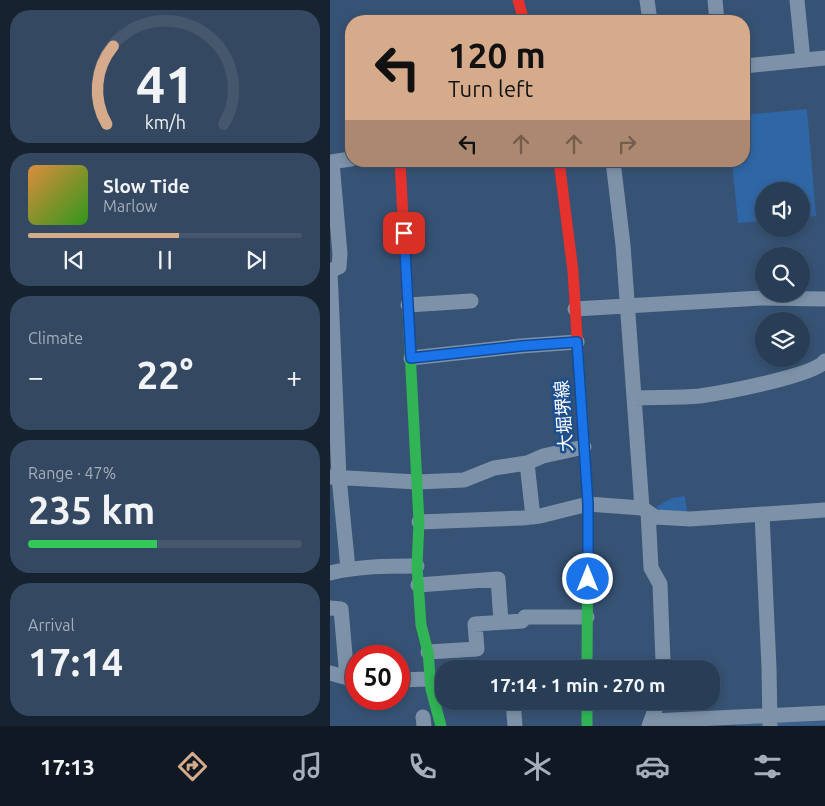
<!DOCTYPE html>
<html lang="en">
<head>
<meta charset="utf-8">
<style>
	:root { --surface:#283e57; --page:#344961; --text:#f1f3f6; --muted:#a5aeba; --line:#44576d; --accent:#d6ab8b }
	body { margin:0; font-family:Ubuntu,"Noto Sans JP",sans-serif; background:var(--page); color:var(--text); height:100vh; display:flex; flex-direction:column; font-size:19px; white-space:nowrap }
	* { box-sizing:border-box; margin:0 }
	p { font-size:16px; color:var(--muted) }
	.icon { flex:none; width:28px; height:28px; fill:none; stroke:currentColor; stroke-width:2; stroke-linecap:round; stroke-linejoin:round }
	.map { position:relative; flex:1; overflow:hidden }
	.side { display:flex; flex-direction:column; gap:10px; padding:10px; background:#162230; width:330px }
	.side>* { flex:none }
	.hud { position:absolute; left:15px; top:15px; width:405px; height:152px; border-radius:20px; box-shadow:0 2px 8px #0003,0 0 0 1px var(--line); background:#d6ab8b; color:#111; overflow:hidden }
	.fabs { position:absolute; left:425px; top:182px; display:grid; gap:10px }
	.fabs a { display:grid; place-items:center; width:55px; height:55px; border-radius:50%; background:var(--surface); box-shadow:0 2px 8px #0003,0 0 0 1px var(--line); font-size:25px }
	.speed { position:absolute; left:15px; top:645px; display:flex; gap:10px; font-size:25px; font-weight:700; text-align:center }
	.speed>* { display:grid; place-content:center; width:65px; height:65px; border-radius:50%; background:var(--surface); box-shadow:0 2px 8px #0003,0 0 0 1px var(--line); line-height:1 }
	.speed .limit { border:8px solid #d22; background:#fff; color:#111 }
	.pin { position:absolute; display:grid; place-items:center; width:42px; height:42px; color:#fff; margin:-21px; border-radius:10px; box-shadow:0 2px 8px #0006 }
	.me { position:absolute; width:55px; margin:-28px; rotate:0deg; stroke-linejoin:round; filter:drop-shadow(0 0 4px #0008) }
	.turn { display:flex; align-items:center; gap:18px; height:105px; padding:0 20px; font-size:22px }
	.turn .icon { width:65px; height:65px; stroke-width:2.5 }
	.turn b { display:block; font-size:35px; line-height:42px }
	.lanes { display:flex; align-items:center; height:48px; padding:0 20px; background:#0003; justify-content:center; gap:25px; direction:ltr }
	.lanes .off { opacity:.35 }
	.big { font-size:38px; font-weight:700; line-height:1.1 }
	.side .widget { flex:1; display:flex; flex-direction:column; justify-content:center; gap:8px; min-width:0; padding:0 18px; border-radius:20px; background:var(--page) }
	.side .dial { align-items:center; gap:0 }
	.dial svg { height:130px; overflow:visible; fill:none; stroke:var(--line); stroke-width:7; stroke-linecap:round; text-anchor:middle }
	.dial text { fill:var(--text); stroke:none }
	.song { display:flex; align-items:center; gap:15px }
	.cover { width:60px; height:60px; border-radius:8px; background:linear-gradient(135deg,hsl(30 70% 55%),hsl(110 70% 35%)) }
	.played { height:5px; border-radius:2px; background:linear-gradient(90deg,var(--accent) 55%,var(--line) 55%) }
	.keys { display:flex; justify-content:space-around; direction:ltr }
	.heat { display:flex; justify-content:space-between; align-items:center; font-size:28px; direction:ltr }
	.charge { height:8px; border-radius:4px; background:linear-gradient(90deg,#34c759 47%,var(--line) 0) }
	.trip { position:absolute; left:105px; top:660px; width:285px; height:50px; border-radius:20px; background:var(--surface); box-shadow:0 2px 8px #0003,0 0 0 1px var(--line); font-weight:700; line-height:50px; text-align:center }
	.dock { display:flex; height:80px; justify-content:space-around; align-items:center; background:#101923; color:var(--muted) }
	.dock .icon { width:35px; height:35px }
	.dock .current { color:var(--accent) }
	.dock b { font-size:22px; color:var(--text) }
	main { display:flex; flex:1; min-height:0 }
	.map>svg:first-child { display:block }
	.green { fill:#2f66a5 }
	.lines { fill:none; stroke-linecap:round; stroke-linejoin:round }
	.stream { stroke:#3b618d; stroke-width:4 }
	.street { stroke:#7d92a8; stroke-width:15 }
	.fast { stroke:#30b455; stroke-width:11 }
	.jam { stroke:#e5322d; stroke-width:11 }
	.route-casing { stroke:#114b97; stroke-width:12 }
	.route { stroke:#1a73e8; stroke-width:9 }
	.labels { text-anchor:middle; stroke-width:5; stroke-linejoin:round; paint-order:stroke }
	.street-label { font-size:18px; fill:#fff; stroke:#1b4f8f }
</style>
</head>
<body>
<main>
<section class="side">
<div class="widget dial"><svg viewBox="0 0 100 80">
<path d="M14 69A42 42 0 1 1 86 69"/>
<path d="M14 69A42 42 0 0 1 18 21" stroke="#d6ab8b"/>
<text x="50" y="56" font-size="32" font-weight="700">41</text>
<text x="50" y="72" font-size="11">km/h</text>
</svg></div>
<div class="widget">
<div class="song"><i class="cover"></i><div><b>Slow Tide</b><p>Marlow</p></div></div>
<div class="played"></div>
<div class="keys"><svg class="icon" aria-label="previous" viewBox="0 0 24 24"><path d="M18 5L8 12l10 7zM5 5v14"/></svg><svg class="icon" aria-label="pause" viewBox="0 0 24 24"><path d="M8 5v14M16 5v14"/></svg><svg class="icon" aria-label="next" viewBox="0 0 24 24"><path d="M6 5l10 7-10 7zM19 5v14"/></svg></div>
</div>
<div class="widget"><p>Climate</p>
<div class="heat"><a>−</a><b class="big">22°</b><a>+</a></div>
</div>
<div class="widget"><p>Range · 47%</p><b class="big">235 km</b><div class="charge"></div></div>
<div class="widget"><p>Arrival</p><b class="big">17:14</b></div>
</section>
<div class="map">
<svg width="495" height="726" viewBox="0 0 495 726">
	<rect width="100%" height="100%" fill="#365274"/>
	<path class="green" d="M477 109 486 216 471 218V191H434V221L408 223 402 161H414V115Z
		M355 496 357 512 334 514 326 507 342 498Z"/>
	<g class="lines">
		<path class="stream" d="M442 725 495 723
			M408 726 435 725"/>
		<path class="street" d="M317 0 320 21
			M385 0 387 21
			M467 0 473 60
			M414 66 495 58
			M283 161 293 245 312 508
			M0 162 21 159
			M2 162 10 254 9 267 0 271 9 477 18 569
			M78 305 141 301
			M245 309 431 298 495 299
			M81 358 191 346 247 342
			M304 398C326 397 348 398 370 396 391 393 484 376 495 361
			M197 463 203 517
			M0 477 87 482 134 480 164 468 197 463 213 456 254 447
			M318 512 321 568 330 584 333 661 329 669
			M432 514 439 668 440 726
			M89 522 192 518 210 516 258 504 312 508 325 517 360 519 495 510
			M0 573C29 566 57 566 87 566
			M88 585 168 579 171 622
			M0 608 11 609 17 678
			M98 652 147 649 145 624 192 621 195 617H257
			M0 673 25 680
			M69 680 100 679
			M183 702 185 726
			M93 717 94 726
			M321 721 495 713
			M319 726 326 707V701"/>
		<path class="fast" d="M78 313 89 522 87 566 91 625 98 652 101 689 111 726
			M248 353 258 504 257 669
			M257 701V726"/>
		<path class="jam" d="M188 0 194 21
			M70 161 78 313
			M229 161 243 271 248 353"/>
	</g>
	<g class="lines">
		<defs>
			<path id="route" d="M74 233 81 358 191 346 247 342 258 504V579"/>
		</defs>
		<use href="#route" class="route-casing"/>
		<use href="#route" class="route"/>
	</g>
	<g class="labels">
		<g class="street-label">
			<text transform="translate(234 416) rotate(-94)" y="6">大堀堺線</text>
		</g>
	</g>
</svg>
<div class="fabs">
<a><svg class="icon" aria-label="sound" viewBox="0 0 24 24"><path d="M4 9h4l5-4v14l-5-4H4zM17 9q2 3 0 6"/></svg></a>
<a><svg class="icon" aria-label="search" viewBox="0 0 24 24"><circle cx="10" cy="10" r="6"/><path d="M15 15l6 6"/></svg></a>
<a><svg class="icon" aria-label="layers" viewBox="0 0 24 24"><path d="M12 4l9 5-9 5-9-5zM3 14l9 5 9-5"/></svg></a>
</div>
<div class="speed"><div class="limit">50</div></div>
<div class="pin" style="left:74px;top:233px;background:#d93025"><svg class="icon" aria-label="arrive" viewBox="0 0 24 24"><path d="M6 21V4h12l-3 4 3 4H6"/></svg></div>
<svg class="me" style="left:258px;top:579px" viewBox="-20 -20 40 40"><circle r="17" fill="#1a73e8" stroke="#fff" stroke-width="3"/><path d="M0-11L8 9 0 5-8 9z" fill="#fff"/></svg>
<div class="trip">17:14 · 1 min · 270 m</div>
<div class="hud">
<div class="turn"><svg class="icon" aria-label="left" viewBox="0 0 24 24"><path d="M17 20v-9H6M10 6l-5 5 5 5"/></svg><div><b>120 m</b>Turn left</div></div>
<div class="lanes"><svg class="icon" aria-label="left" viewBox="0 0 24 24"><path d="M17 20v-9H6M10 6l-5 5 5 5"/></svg><svg class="icon off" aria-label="ahead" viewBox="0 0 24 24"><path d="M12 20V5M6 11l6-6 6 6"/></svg><svg class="icon off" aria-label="ahead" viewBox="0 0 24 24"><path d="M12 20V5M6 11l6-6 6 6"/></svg><svg class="icon off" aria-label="right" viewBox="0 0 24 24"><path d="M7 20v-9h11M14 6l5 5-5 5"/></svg></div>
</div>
</div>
</main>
<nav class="dock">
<b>17:13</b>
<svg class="icon current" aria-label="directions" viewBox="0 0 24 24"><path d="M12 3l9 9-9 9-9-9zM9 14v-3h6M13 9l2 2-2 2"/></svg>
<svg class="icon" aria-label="music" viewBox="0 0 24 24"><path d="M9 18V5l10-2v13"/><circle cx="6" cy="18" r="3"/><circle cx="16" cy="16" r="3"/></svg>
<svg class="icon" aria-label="phone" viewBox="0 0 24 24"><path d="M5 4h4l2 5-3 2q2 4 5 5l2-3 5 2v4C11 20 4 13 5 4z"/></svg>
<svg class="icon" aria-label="climate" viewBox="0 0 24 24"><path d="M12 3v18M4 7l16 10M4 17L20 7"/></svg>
<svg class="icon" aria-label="car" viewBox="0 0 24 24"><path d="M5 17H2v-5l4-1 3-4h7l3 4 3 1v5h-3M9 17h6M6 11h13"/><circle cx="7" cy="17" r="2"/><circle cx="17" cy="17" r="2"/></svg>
<svg class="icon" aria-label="filters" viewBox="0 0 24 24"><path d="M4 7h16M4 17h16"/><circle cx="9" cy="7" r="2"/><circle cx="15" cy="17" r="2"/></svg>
</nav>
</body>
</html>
